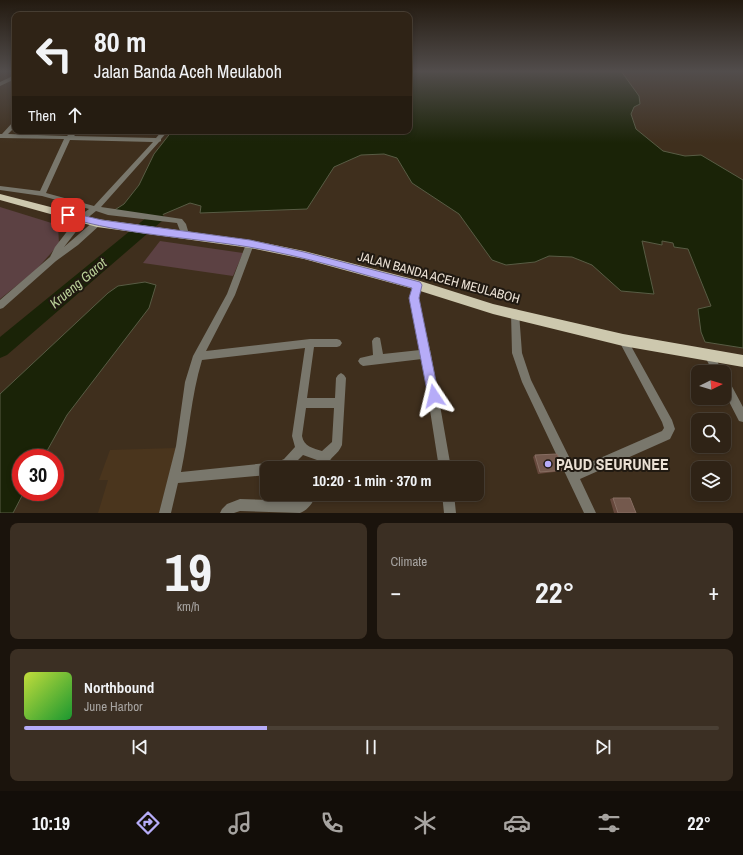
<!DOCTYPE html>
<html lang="en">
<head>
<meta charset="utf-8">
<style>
	:root { --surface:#2f2316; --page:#3b2f23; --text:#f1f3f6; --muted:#a7a4a1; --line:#4a4035; --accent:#b6acf8 }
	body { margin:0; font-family:"Archivo Narrow",sans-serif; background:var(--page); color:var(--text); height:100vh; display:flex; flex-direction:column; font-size:15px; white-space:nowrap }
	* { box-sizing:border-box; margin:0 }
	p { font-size:13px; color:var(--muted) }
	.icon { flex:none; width:22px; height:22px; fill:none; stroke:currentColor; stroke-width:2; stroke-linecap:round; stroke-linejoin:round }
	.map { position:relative; height:513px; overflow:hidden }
	.panel { display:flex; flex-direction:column; gap:10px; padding:10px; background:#1a130c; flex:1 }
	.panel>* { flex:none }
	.hud { position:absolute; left:12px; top:12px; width:400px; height:122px; border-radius:8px; box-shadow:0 2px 6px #0003,0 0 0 1px var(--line); background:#2f2316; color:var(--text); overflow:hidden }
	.needle { width:26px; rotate:85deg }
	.fabs { position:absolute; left:691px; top:365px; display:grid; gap:8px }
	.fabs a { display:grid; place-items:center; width:40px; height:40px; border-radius:8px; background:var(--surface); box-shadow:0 2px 6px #0003,0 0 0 1px var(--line); font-size:20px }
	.speed { position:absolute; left:12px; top:449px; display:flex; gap:8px; font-size:20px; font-weight:700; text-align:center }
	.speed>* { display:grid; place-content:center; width:52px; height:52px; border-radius:50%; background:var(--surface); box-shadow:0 2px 6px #0003,0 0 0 1px var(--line); line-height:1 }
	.speed .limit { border:6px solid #d22; background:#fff; color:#111 }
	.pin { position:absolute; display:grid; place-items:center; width:34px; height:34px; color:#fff; margin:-17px; border-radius:8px; box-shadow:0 2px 6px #0006 }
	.me { position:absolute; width:44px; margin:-22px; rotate:350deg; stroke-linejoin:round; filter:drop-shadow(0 0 3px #0008) }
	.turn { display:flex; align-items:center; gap:14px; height:84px; padding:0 16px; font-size:18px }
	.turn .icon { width:52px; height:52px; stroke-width:2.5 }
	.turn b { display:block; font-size:28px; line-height:34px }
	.then { display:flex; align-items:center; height:38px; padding:0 16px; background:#0003; gap:8px; font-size:15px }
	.big { font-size:30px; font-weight:700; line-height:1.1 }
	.panel .widget { flex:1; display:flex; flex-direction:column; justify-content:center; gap:6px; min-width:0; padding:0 14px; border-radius:8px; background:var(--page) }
	.panel .dial { align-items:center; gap:0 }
	.dial b { font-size:52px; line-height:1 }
	.song { display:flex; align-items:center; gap:12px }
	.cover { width:48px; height:48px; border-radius:6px; background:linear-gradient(135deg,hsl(70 70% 55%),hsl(130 70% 35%)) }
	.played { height:4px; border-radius:2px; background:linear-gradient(90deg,var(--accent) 35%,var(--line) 35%) }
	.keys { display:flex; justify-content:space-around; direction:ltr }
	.heat { display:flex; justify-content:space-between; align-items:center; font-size:22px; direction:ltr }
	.panel .tiles { flex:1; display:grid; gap:10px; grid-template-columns:1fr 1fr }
	.widget:last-child { grid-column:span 2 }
	.trip { position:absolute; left:260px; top:461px; width:224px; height:40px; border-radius:8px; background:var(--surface); box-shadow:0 2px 6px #0003,0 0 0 1px var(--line); font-weight:700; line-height:40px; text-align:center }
	.tab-bar { display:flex; height:64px; justify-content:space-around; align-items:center; background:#130e09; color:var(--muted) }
	.tab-bar .icon { width:28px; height:28px }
	.tab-bar .current { color:var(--accent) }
	.tab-bar b { font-size:18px; color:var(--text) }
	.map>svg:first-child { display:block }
	.built { fill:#4a351d }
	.green { fill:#5c4143 }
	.water { fill:#1a2307; stroke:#585c44 }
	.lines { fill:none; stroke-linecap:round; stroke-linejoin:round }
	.river { fill:#1a2307; fill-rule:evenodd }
	.minor { fill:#79776c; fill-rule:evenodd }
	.trunk { fill:#cdc8ae; fill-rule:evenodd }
	.wall { fill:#66483c }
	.building { fill:#74594d; stroke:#876e62 }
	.route { fill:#b6acf8; stroke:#7670a1 }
	.poi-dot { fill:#b6acf8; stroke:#201911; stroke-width:1.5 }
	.labels { text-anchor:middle; stroke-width:4; stroke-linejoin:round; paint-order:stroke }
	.street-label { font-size:13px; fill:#eae0d4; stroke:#201911 }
	.water-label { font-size:14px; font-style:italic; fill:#bad098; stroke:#201911 }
	.near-poi-label { font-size:16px; font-weight:bold; fill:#eae0d4; stroke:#201911; text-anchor:start }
</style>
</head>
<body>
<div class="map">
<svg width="743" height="513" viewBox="0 0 743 513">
	<rect width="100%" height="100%" fill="#3f2f1d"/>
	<path class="built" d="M176 448 159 513H98L108 480H99L110 450Z"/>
	<path class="green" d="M0 207 58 225 59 244 36 270 0 299Z
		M160 241 243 253 233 276 143 263Z"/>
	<path class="water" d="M409 71H621L639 96 640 104 634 107 631 114 636 129 663 151 685 156 701 155 743 180V348L705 342 701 332 698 309 711 306 688 249 674 247 673 243 662 241V245L642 241 654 294 621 291 592 265 572 257 549 256 535 262 506 265 492 260 459 214 412 183 397 158 384 154 361 155 334 167 307 209 200 213 201 206 190 203 157 217 113 211 124 204 139 185 154 154 172 131H409Z
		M145 282 156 285 149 308 67 415 43 458H21V492H24L13 513H0V394L108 293 118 286Z"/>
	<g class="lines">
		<path class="river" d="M157 212 162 213 164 217 162 221 7 355 0 358V337L152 213Z"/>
		<path class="minor" d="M15 75V79L0 86V82Z
			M15 121V127L8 134 67 136 72 131H79L74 136 156 138 162 131H168L161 139V141L159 142 101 207 182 219 186 224 189 234 188 236H182L177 223 108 215 96 211 85 220 64 247 94 221H100L101 223 100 225 78 245 56 261 3 308 0 309V300L50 257 55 247 79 216 89 209 42 196 0 190V186L40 191 64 139 0 138V134H2L13 122ZM70 140 153 142 94 206 46 193Z
			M250 241 254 244 235 295 206 351 310 339H337L340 340 342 343 340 346 337 347H314L307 398H335L336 378 338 375 341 373 344 375 346 378 342 445C338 455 330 456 326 468H314L317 460 303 455 290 468H267V475L178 483 171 513H159L176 446 185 382 193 356 227 294 246 244ZM305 348 292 436 295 447 284 459 273 464 272 467 271 465 267 463 181 472C189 435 191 396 202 360ZM306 408H334L332 442 322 451C313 448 304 447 302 436Z
			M417 281 420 283 421 285 418 298 431 354 451 468H439L422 359 363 366 360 364 358 361 360 358 373 355 372 341 374 338 377 337 380 338 383 354 420 350 410 298 414 283Z
			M515 309 518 310 519 313 522 353 531 380 575 469 662 431 664 428 662 422 620 343 618 340 620 337 623 336 626 337 672 420 675 429 670 439 580 479 596 513H584L522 382 512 353 511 313 512 310Z
			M709 351 712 352 723 372H713L704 355 706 352Z
			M724 377 728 379 743 407V422L739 421 724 392Z
			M304 494H316C313 503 309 509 300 513L240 511 234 513H220L222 509 227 504 240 499 298 501Z
			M442 494H454L456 513H444Z"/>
		<path class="trunk" d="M0 194 97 219 250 240 304 251 417 280 493 304 623 334 743 355V367L623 346 493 314 417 290 304 259 250 248 97 227 0 200Z"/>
	</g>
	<path class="wall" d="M535 455 565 470 562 471 538 474 533 457Z
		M613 498 636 513H614L610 499Z"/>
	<path class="building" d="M557 454 565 470 540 472 535 455Z
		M613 498H630L636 513H618Z"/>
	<linearGradient id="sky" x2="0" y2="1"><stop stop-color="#231a10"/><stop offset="0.5" stop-color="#524d4c"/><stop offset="1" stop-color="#524d4c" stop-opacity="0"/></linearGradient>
	<rect width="743" height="143" fill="url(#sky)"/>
	<path class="route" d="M68 212 102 220 250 240 304 252 420 282 422 285 419 298 439 396 438 400 434 401 430 400 428 396 409 298 412 288C358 273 304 256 249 247 188 237 125 235 66 217L64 215Z"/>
	<circle class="poi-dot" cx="548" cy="464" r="4"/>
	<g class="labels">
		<g class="street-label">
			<text transform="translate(439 277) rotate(15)" y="5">JALAN BANDA ACEH MEULABOH</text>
		</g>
		<g class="water-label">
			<text transform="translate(78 283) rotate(-40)" y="5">Krueng Garot</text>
		</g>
		<g class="near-poi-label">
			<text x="556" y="470">PAUD SEURUNEE</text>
		</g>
	</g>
</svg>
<div class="fabs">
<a><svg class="needle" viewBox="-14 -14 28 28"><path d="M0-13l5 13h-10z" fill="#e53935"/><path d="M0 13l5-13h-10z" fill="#a7a4a1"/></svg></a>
<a><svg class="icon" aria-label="search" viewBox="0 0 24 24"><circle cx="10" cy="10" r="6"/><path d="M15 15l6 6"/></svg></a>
<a><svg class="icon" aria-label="layers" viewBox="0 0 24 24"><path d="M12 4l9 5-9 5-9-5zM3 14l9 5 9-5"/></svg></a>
</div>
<div class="speed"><div class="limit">30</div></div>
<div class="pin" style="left:68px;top:215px;background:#d93025"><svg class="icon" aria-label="arrive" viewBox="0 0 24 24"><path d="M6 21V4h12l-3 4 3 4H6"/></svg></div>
<svg class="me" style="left:434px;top:396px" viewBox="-20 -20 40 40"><path d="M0-17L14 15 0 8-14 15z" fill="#b6acf8" stroke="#fff" stroke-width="4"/></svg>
<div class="trip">10:20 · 1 min · 370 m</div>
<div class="hud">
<div class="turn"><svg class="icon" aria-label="left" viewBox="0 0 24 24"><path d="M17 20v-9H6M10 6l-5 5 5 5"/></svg><div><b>80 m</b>Jalan Banda Aceh Meulaboh</div></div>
<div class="then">Then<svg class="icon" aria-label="ahead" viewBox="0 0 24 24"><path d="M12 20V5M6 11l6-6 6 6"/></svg></div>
</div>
</div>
<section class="panel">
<div class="tiles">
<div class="widget dial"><b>19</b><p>km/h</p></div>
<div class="widget"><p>Climate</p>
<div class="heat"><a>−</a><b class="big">22°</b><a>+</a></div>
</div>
<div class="widget">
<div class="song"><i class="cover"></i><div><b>Northbound</b><p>June Harbor</p></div></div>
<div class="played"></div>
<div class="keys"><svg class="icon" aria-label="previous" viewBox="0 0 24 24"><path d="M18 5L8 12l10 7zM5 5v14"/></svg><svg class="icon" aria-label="pause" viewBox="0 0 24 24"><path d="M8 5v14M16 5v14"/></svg><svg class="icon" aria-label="next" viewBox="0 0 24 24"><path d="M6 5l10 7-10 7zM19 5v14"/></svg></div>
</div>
</div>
</section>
<nav class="tab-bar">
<b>10:19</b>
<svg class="icon current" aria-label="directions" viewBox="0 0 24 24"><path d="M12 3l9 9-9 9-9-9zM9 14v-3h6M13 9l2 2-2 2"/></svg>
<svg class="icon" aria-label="music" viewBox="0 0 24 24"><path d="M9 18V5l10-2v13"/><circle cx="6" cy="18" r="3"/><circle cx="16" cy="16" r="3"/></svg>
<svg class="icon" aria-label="phone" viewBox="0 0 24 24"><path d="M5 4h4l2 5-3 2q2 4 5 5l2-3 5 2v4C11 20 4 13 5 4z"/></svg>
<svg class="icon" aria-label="climate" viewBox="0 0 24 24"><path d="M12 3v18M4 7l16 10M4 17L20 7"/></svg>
<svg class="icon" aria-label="car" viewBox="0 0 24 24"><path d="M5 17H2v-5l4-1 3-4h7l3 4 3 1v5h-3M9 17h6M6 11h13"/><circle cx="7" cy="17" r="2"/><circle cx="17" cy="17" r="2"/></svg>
<svg class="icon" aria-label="filters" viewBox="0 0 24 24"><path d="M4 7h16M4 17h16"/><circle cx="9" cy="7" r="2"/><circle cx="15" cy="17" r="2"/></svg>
<b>22°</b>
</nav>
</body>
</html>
